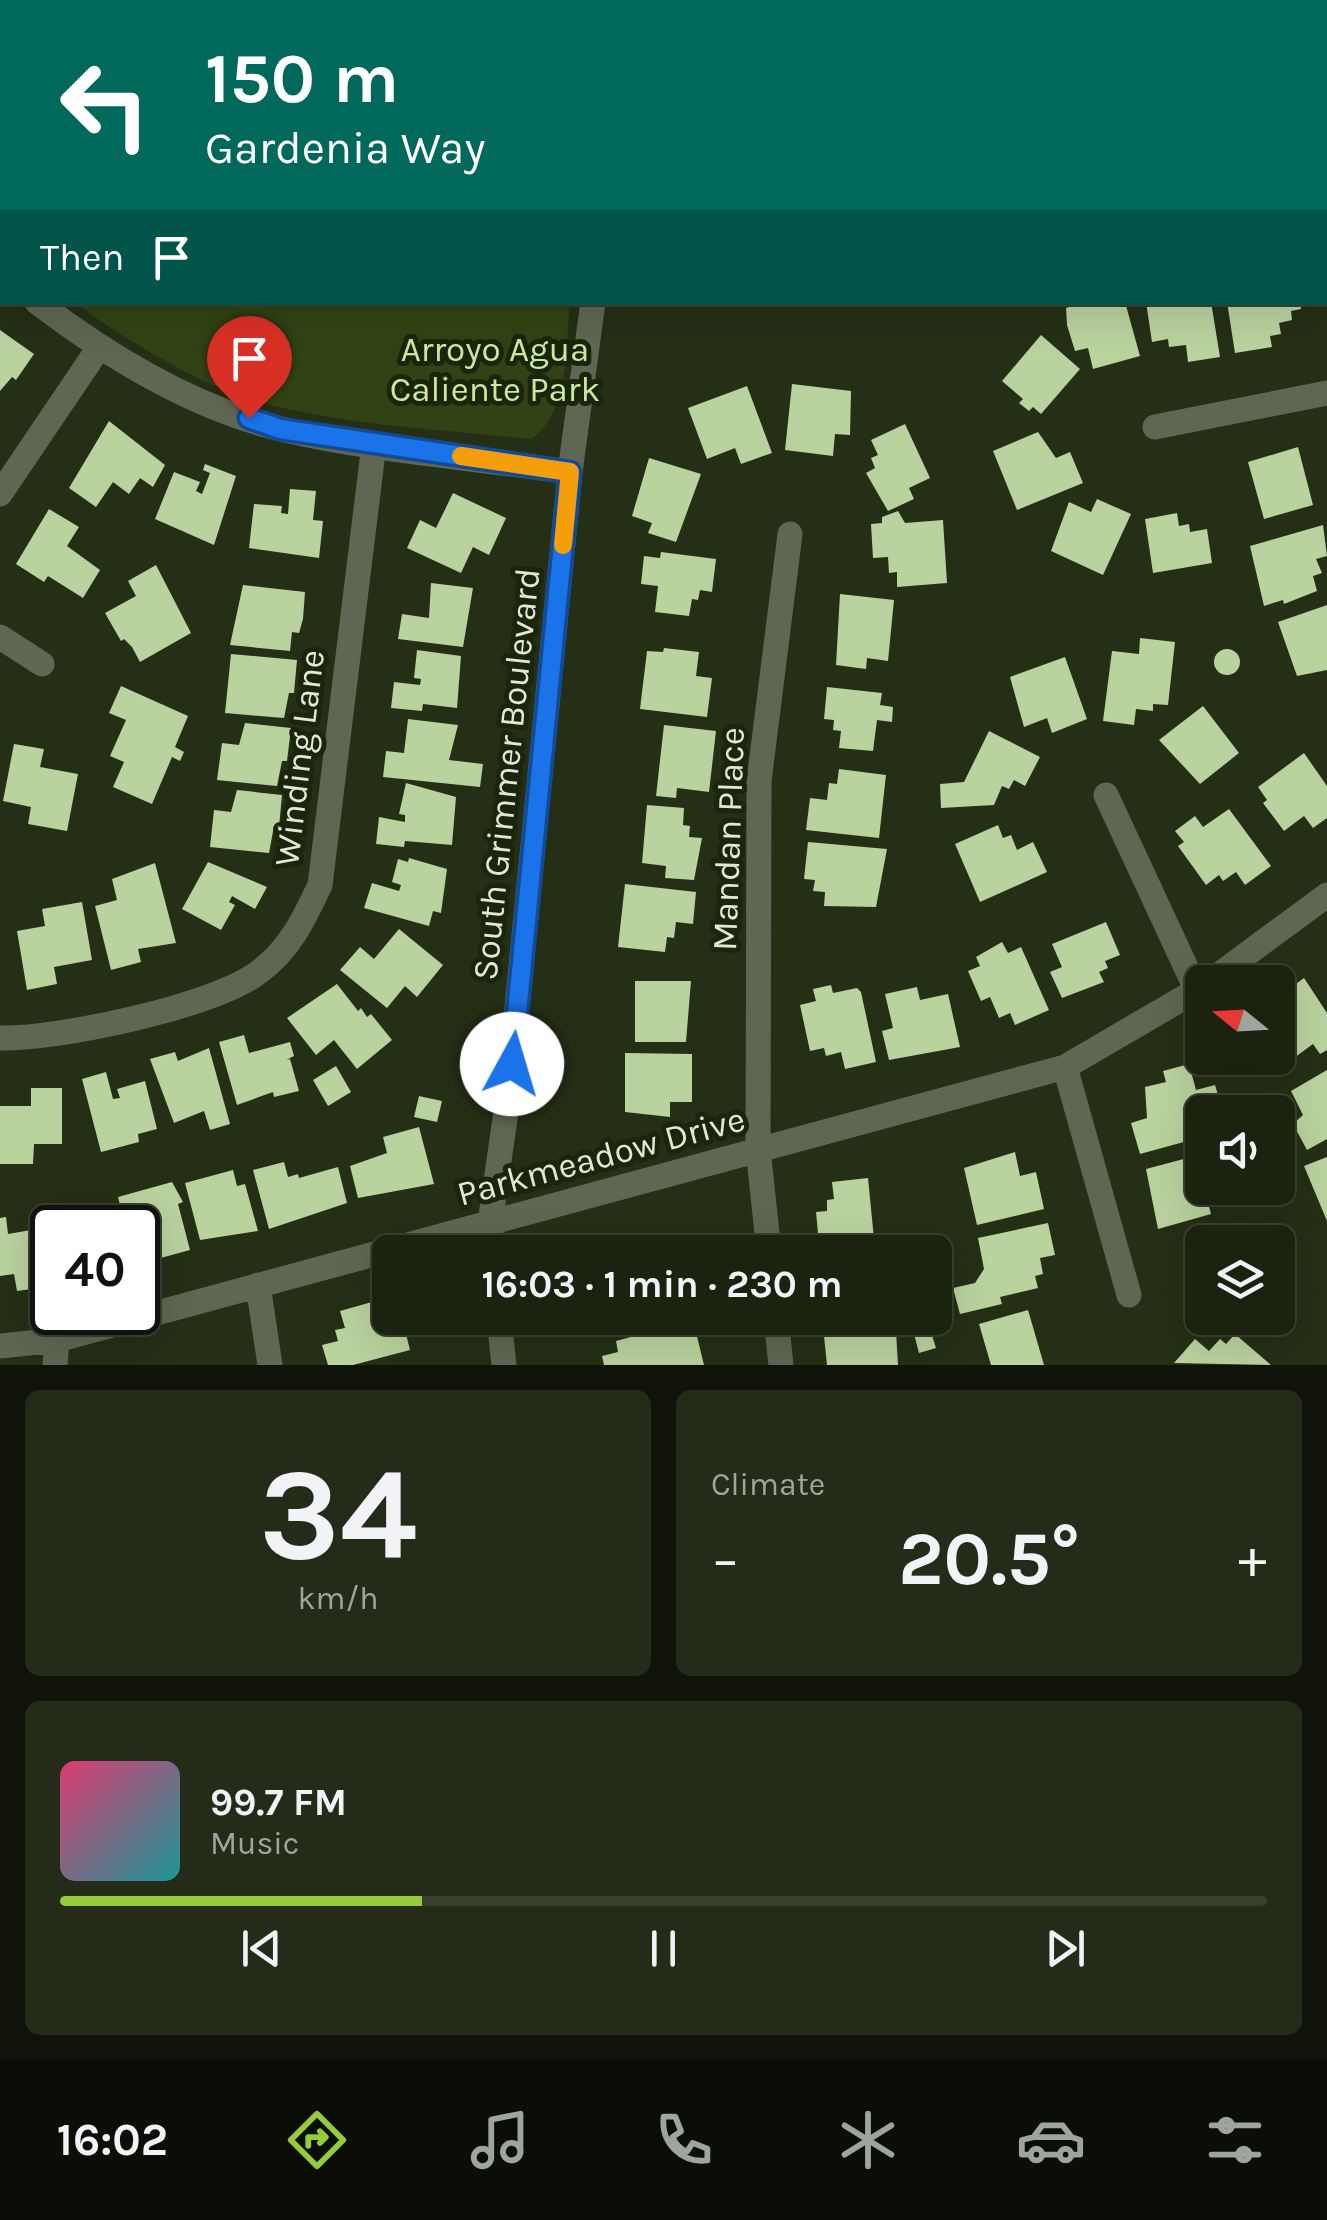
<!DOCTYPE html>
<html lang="en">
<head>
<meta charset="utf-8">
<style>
	:root { --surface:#1b2310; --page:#242b19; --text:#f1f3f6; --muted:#a0a49f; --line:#394030; --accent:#96cc39 }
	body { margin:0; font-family:Karla,sans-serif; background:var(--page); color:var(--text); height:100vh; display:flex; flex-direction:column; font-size:38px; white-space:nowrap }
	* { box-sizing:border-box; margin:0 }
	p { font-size:32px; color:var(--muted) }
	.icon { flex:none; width:55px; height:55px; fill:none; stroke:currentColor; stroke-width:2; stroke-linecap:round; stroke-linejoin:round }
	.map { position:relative; height:1365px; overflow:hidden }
	.drawer { display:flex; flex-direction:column; gap:25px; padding:25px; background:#0f1309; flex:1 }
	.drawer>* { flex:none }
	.banner { position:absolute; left:0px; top:0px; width:1328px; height:305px; box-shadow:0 10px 40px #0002,0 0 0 2px var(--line); background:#00695c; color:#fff; overflow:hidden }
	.needle { width:65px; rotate:288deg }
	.buttons { position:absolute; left:1185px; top:965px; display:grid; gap:20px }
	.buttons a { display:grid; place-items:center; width:110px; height:110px; border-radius:15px; background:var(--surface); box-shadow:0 10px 40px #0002,0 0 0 2px var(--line); font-size:50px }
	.speed { position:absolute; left:30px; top:1205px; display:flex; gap:20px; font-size:50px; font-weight:700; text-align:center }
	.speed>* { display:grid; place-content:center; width:130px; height:130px; border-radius:50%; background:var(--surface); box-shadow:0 10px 40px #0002,0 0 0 2px var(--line); line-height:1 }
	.speed .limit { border:5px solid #111; border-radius:15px; background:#fff; color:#111 }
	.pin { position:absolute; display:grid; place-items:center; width:85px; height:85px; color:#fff; margin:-102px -42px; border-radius:50% 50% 50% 0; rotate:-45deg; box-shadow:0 0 10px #0007 }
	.pin .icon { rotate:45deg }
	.me { position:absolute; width:110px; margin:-55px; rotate:6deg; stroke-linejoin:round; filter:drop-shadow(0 0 8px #0008) }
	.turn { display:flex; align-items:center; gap:35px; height:210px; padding:0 40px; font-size:45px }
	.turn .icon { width:130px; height:130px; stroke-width:2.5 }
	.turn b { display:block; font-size:70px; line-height:85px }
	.then { display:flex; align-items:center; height:95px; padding:0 40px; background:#0003; gap:20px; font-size:38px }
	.big { font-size:75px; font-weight:700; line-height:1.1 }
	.drawer .widget { flex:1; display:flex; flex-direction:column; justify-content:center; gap:15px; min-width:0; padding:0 35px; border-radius:15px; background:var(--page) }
	.drawer .dial { align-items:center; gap:0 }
	.dial b { font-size:130px; line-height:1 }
	.song { display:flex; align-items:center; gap:30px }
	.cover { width:120px; height:120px; border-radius:15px; background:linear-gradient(135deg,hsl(340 70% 55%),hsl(180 70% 35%)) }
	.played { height:10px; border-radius:5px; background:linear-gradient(90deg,var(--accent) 30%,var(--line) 30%) }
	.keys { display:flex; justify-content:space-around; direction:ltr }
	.heat { display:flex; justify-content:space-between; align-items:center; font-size:55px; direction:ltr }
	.drawer .tiles { flex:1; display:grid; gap:25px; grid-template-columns:1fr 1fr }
	.widget:last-child { grid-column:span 2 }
	.trip { position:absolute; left:372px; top:1235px; width:580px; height:100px; border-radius:15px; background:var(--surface); box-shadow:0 10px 40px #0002,0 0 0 2px var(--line); font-weight:700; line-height:100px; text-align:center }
	.tabs { display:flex; height:160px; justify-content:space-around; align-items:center; background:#0b0e06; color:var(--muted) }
	.tabs .icon { width:70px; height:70px }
	.tabs .current { color:var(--accent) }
	.tabs b { font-size:45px; color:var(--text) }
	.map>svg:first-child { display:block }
	.green { fill:#314314 }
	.building { fill:#bad29e }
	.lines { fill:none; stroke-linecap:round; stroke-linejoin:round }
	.minor { stroke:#5e6753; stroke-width:25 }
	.route-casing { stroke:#114b97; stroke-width:25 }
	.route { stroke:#1a73e8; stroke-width:18 }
	.slow { stroke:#f59e0b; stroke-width:18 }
	.labels { text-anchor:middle; stroke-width:10; stroke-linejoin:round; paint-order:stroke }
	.park-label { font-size:35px; fill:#c9ea9e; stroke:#1b250b }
	.street-label { font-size:35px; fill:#e1e8d8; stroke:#1b250b }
</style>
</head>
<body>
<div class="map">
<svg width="1327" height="1365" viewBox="0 0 1327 1365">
	<rect width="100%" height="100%" fill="#242f15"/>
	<path class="green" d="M76 303H570C565 348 571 410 532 439 441 430 347 425 258 402 206 388 118 336 76 303Z"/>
	<path class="building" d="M1084 302H1125L1140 356 1093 369 1088 348 1075 351 1067 325 1066 308Z
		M1146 302H1211L1220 357 1188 362 1186 345 1169 347 1168 339 1152 342Z
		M1227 302H1300L1301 309 1291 311 1292 320 1279 323 1281 334 1270 336 1272 347 1235 353Z
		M0 330 34 354 16 380 12 377 0 391Z
		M1041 335 1080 369 1041 414 1033 407 1029 411 1019 403 1023 399 1002 381Z
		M792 384 851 391 850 435 835 434 833 456 785 450Z
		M747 386 772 453 741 464 735 448 707 459 688 408Z
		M109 421 165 465 153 487 140 478 129 494 113 482 96 507 69 488Z
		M905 424 930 478 909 488 914 499 888 511 866 473 875 468 871 458 878 455 871 440Z
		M1038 432 1056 458 1070 452 1083 483 1017 510 993 451Z
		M1298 447 1313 505 1264 519 1248 462Z
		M649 458 701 474 676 542 648 533 652 523 632 516Z
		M205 464 236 476 214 545 155 519 174 472 200 482 196 491 202 494 210 473 203 470Z
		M290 489 316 491 313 520 323 521 319 558 249 548 254 504 282 506 281 513 288 514Z
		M453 493 506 518 489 555 473 547 461 573 407 548 420 520 436 528Z
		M1097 499 1131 514 1103 575 1051 551 1069 502 1091 512Z
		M49 509 79 527 67 546 100 570 83 598 48 576 44 582 16 564Z
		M898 511 905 523 943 520 947 583 897 587V572L889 573 888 557 873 558 871 524 882 523V517Z
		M1177 513 1179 526 1189 524 1190 532 1207 529 1212 563 1153 573 1145 519Z
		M1323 525 1327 556 1316 559 1322 573 1313 576 1317 591 1284 604 1283 600 1264 606 1250 546Z
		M661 552 716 559 712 592 700 590 698 600 692 599 689 616 655 612 658 586 641 584 644 556 660 558Z
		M156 565 191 633 140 662 132 647 124 639 121 641 105 613 136 596 128 581Z
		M431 583 473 588 463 647 398 639 402 614 429 618Z
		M243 585 305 592 303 619 299 633 292 632 290 651 230 645Z
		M840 594 894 600 888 661 867 658 866 669 836 665Z
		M1327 605V670L1297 676 1278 622Z
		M1140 638 1175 642 1168 705 1153 704V711L1136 709 1134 725 1103 721 1112 651 1139 654Z
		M664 648 699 652 696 676 712 678 707 717 640 709 647 651 663 652Z
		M1214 662a13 13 0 1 1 26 0a13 13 0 1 1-26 0Z
		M417 650 461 656 457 708 423 704 422 711 391 708 394 682 420 685 421 679 414 678Z
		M231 654 297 660 294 693H289L284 718 225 713Z
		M1065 657 1087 719 1052 733 1047 718 1024 727 1010 677Z
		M121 686 188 716 175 747 184 752 180 761 172 757 152 804 113 787 124 762 110 756 126 720 109 713Z
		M827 687 882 693 880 705 893 707 892 722 877 720 873 751 839 748 841 731 833 730 834 720 824 719Z
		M1203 706 1239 753 1200 784 1159 740Z
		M408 719 458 725 449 760 483 764 480 787 383 777 386 751 404 753Z
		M245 723 291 728 287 761H282L277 786 217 780 222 743 239 745Z
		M664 725 716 731 709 792 677 788 676 798 656 796Z
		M989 731 1040 757 1025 786 1014 780 1009 789 1002 786 994 805 941 808 940 784 964 782Z
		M14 744 44 749 40 767 78 774 67 831 28 824 31 807 3 801Z
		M1304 753 1327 786V818L1313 828 1304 816 1284 831 1263 803 1267 800 1258 787Z
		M839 769 886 775 879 838 806 830 810 798 827 800 829 783 837 784Z
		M406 783 456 797 452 845 405 841 404 847 376 844 379 817 405 822V815L399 814Z
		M237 790 282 795 279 827 274 826 269 853 210 847 214 810 231 812Z
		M647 805 684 808 683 825 690 826 689 837 702 838 694 880 665 878 666 866 642 863Z
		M1229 809 1271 866 1245 885 1236 872 1223 881 1219 875 1206 885 1178 846 1184 842 1175 831 1195 816 1203 827Z
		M998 825 1003 838 1011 835 1017 850 1033 842 1047 872 980 902 955 844Z
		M808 842 887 849 876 907 824 906 825 892 813 891 815 880 804 879Z
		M409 858 447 869 441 913 433 911 429 926 364 908 372 883 399 891 401 885 392 882 398 859 408 862Z
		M208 862 267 887 255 909 232 896 229 902 235 905 221 930 182 909Z
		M155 863 176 943 138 949 141 962 111 970 95 906 117 900 112 879Z
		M625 884 696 892 693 924 676 922 674 938 667 937 665 952 618 947Z
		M82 902 92 960 54 967 57 984 27 990 17 931 45 926 42 909Z
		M1106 922 1120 955 1105 961 1108 968 1099 972 1104 982 1062 998 1050 972 1062 967 1052 944Z
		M399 929 443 965 417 997 405 986 387 1008 340 970 360 947 374 959Z
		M1002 942 1008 953 1021 947 1049 1010 1015 1025 1010 1013 999 1018 990 997 981 1001 968 971 980 966 976 957Z
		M1304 978 1327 1013V1050L1320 1054 1313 1044 1283 1066 1277 1058 1278 997Z
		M635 981H691L686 1042H635Z
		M337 984 358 1011 361 1008 367 1017 371 1014 392 1040 357 1069 334 1040 316 1055 287 1018Z
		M831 985 833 993 857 988 861 992 876 1062 845 1069 841 1052 826 1056 824 1048 810 1051 800 1005 816 1001 813 989Z
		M917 987 920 1000 948 994 960 1047 889 1060 882 1031 893 1028 885 994Z
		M244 1035 249 1053 290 1042 294 1056 286 1060 290 1059 299 1091 274 1097 273 1092 237 1105 219 1042Z
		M209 1048 230 1124 210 1130 204 1111 174 1123 150 1059 175 1052 178 1061Z
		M625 1053 692 1054V1102H670V1117L625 1112Z
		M1189 1064 1196 1090 1215 1085 1223 1112H1202V1137L1140 1154 1131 1123 1147 1118 1145 1087 1166 1082 1163 1071Z
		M336 1066 351 1092 328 1106 313 1080Z
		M1327 1070V1139L1307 1150 1293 1124 1303 1115 1291 1091Z
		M106 1072 113 1099 120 1098 117 1089 145 1081 157 1129 138 1134 139 1142 101 1152 82 1079Z
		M31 1088H62V1144H34L33 1164H0V1106H31Z
		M419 1096 442 1101 437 1122 414 1117Z
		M419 1127 434 1184 358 1198 350 1166 387 1153 383 1137Z
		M1015 1152 1020 1176 1036 1172 1044 1209 977 1225 964 1168Z
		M1195 1156 1211 1214 1158 1229 1146 1169Z
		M1327 1157V1221L1304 1166Z
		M284 1162 288 1177 298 1174 299 1178 338 1167 347 1203 269 1229 253 1170Z
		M233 1170 237 1186 245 1184 258 1231 200 1240 185 1183Z
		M868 1178 874 1239 819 1244 816 1212 827 1211V1200L834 1199 832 1182Z
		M172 1182 183 1202 178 1204 190 1250 157 1259 155 1252 161 1251 157 1236 138 1241V1228H126L118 1197Z
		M69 1203 72 1217 102 1209 107 1228H52L51 1238 44 1210Z
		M6 1217 8 1234 37 1229 47 1287 17 1291 14 1274 0 1276V1218Z
		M1048 1223 1055 1255 1040 1258 1043 1274 1035 1276 1038 1288 1000 1297 1002 1304 960 1314 953 1288 975 1283 984 1269 978 1238Z
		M1249 1225 1254 1242H1202V1287L1196 1288 1186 1241Z
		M698 1237 697 1252H628L666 1240 668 1246Z
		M379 1300 387 1330 404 1326 410 1350 353 1365H328L322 1345 338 1341 335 1330 345 1328 340 1311Z
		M1028 1310 1044 1365H991L979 1324Z
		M693 1320 704 1365H604L602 1356 618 1352 616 1341Z
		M921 1324 923 1330 930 1329 936 1348 919 1353 912 1326Z
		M896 1331 898 1365H827L824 1336Z
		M1235 1334 1271 1365 1174 1363 1195 1339 1209 1351 1220 1339 1226 1344Z"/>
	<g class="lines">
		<path class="minor" d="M28 0 29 2
			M306 2 311 0
			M633 2 634 0
			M0 263 2 266
			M37 302C108 356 193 408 281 429 375 451 475 458 570 472
			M1155 427 1327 393
			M0 494 98 349
			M0 637 42 664
			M1106 795 1197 991
			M1209 982 1327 895
			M0 1038C59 1039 212 1007 259 972 290 949 304 919 320 885L374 444
			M1065 1067 1129 1295
			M493 1252 490 1223 508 1098 570 472 593 302
			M769 1252 758 1149 759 781 790 534
			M258 1285 270 1365
			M499 1318 504 1365
			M776 1318 781 1365
			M0 1346 57 1340 1065 1067 1202 987
			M55 1365 57 1340"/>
	</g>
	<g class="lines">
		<defs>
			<path id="route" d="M249 418 280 429 570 472 512 1064"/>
		</defs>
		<use href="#route" class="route-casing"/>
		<use href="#route" class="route"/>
		<path class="slow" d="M461 456 570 472 563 545"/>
	</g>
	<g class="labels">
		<g class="park-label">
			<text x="495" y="361">Arroyo Agua<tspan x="495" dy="40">Caliente Park</tspan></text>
		</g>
		<g class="street-label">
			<text transform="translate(299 758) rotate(-83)" y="12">Winding Lane</text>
			<text transform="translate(506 774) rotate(-84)" y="12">South Grimmer Boulevard</text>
			<text transform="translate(728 839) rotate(-88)" y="12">Mandan Place</text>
			<text transform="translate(601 1156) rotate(-15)" y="12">Parkmeadow Drive</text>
		</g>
	</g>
</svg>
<div class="buttons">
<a><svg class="needle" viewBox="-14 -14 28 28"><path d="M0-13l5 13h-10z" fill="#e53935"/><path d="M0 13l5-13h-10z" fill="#a0a49f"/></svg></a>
<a><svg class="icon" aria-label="sound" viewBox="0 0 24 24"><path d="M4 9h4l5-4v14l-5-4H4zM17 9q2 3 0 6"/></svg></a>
<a><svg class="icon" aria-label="layers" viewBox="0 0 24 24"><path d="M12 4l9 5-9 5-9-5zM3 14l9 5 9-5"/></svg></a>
</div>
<div class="speed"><div class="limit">40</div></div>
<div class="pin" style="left:249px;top:418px;background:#d93025"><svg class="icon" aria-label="arrive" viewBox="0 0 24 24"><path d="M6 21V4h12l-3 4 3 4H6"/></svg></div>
<svg class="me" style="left:512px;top:1064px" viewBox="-20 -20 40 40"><circle r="19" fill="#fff"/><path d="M0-13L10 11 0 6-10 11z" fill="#1a73e8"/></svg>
<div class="trip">16:03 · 1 min · 230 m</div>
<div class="banner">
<div class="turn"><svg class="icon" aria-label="left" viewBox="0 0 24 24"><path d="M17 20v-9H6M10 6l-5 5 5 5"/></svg><div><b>150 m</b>Gardenia Way</div></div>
<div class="then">Then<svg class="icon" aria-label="arrive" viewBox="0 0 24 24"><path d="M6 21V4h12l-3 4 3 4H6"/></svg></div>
</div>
</div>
<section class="drawer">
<div class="tiles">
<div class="widget dial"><b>34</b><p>km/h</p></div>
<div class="widget"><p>Climate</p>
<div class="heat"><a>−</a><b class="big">20.5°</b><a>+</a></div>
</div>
<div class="widget">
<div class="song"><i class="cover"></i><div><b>99.7 FM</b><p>Music</p></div></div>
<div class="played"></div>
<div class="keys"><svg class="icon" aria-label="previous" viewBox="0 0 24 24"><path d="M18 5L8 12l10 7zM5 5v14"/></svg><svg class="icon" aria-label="pause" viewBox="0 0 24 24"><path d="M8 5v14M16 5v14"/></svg><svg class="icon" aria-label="next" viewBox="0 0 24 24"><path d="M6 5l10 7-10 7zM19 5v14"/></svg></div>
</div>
</div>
</section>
<nav class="tabs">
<b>16:02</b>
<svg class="icon current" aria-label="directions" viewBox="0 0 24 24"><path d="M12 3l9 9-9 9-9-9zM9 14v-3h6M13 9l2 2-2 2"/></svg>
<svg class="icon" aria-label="music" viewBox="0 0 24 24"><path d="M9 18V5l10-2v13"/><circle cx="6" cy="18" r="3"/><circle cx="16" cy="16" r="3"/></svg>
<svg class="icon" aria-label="phone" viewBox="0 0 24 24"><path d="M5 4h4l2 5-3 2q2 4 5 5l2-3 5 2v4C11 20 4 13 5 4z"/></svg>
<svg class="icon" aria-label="climate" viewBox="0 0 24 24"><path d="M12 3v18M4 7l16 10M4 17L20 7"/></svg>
<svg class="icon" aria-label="car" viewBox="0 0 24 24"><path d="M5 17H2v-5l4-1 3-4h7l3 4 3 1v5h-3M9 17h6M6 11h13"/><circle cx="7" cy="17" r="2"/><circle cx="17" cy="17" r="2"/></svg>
<svg class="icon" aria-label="filters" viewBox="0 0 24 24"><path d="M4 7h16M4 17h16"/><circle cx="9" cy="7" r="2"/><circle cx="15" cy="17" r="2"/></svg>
</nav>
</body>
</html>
